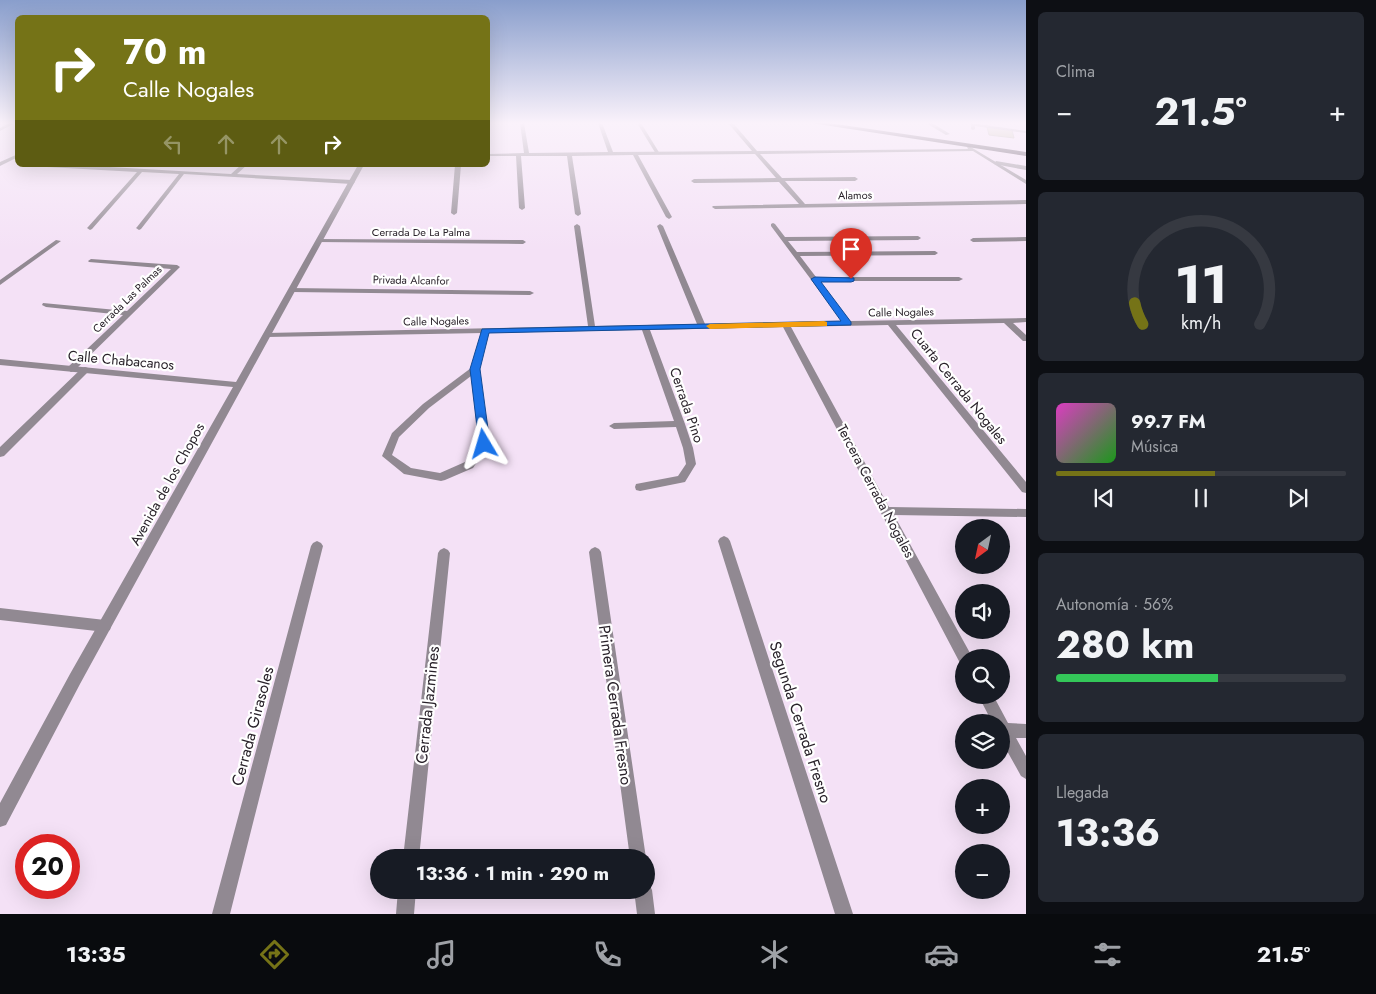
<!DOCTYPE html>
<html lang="es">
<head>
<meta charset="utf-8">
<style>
	:root { --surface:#171b24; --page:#242831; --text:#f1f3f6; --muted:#9ea1a6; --line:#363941; --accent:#757317 }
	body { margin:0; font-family:Jost,sans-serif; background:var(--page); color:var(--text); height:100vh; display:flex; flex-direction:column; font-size:19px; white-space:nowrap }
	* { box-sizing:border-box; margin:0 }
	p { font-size:16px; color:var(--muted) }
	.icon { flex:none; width:28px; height:28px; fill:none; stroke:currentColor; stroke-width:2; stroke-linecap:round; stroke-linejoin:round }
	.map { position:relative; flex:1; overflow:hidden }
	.side { display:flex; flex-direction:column; gap:12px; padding:12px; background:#0d0f14; width:350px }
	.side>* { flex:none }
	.top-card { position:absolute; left:15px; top:15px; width:475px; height:152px; border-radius:8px; box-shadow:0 5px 20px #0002; background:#757317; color:#fff; overflow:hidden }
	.needle { width:32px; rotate:213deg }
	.controls { position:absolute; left:955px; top:519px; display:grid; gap:10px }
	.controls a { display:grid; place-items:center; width:55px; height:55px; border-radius:50%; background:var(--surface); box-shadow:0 5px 20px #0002; font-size:25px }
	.speed { position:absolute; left:15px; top:834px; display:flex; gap:10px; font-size:25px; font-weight:700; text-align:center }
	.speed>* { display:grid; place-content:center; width:65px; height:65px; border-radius:50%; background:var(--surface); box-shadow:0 5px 20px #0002; line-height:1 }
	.speed .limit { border:8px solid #d22; background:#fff; color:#111 }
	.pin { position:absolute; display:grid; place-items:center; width:42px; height:42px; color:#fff; margin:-51px -21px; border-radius:50% 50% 50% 0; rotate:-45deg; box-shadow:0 0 5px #0007 }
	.pin .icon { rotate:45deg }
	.me { position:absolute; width:55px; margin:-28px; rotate:353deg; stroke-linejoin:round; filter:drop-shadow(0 0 4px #0008) }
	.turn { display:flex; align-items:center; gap:18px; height:105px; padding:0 25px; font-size:22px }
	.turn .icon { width:65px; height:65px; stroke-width:2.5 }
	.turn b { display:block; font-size:35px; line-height:42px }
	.lanes { display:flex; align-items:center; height:48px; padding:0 25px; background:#0003; justify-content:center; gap:25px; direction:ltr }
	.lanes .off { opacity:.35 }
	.big { font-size:38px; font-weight:700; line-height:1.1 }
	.side .card { flex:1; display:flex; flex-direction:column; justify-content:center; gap:8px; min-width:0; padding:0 18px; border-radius:8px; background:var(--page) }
	.side .dial { align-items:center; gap:0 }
	.dial svg { height:130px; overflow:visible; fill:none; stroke:var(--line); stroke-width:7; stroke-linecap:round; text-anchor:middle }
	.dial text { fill:var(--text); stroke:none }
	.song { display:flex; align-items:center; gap:15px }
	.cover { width:60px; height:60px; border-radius:8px; background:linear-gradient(135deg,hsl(310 70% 55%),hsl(120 70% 35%)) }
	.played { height:5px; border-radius:2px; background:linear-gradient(90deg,var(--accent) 55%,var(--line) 55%) }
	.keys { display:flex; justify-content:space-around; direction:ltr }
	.heat { display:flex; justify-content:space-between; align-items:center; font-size:28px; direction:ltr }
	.charge { height:8px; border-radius:4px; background:linear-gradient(90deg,#34c759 56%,var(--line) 0) }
	.trip { position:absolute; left:370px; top:849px; width:285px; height:50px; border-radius:25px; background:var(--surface); box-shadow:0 5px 20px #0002; font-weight:700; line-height:50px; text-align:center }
	.dock { display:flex; height:80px; justify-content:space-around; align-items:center; background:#090b0e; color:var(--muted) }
	.dock .icon { width:35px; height:35px }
	.dock .selected { color:var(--accent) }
	.dock b { font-size:22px; color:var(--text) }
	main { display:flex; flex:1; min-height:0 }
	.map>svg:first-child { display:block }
	.building { fill:#b7b789; stroke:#98987f }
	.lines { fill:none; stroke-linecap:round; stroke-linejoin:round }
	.service { fill:#918992; fill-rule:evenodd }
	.minor { fill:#918992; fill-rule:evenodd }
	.tertiary { fill:#918992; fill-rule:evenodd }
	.trunk { fill:#3f3241; fill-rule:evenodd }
	.route { fill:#1a73e8; stroke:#114b97 }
	.slow { fill:#f59e0b }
	.labels { text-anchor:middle; stroke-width:4.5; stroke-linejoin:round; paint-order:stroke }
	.far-street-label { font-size:11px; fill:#29222a; stroke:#fff }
	.street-label { font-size:14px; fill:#29222a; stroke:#fff }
	.near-street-label { font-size:16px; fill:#29222a; stroke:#fff }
</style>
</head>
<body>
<main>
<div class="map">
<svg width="1026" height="914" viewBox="0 0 1026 914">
	<rect width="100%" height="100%" fill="#f4e1f6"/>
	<path class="building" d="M987 127 1012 130 1014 138 989 135Z"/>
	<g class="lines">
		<path class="service" d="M637 123H641L660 154H656Z
			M971 123 1026 131V133L975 126V129L973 130 971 129Z
			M996 161 1026 166V170L994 164Z
			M482 329H488L489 331 479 369 489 444 473 468 445 480 441 481 404 474 382 456 392 433 423 404 471 368ZM471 376 479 444 465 462 440 473 411 468 392 455 399 437 429 408Z"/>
		<path class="minor" d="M9 123H15L0 131V128Z
			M520 123H524L529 153 608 152 598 123H602L613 152 752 151 728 123H733L757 151 968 149 967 147 969 146 1026 180V184L973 151 760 154 782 178 855 177 858 179 855 181H785L805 204 1026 200V204L715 209 712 207 713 206 799 204 779 182 694 183 691 181 694 179 776 178 755 154 638 155 672 217 669 219 666 217 633 155 572 156 581 214 578 216 575 214 567 156H521L525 208 522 210 519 208 516 156H488V154L524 153Z
			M926 123H932L950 134 946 135Z
			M18 154V157L0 166V162Z
			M44 165H75L231 174 241 165H247L237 174 352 180 355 182 352 184 184 174 141 229 139 230 136 228 137 227 179 174 142 172 92 229 90 230 87 228 88 227 137 172 47 167Z
			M455 165H461L457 213 454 215 451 213Z
			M773 223 775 224 785 237 918 236 921 238 918 240 788 241 797 252 935 251 938 253 935 255 800 256 816 277H959L963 279 959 281H819L850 321 1026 318V322L1013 323 1026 335V341H1023L1004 323 896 325 1026 482V493L1022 492 888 325 791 327 889 507 1026 509V517L894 515 970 653 971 658H964V664L960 663 783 327 650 330 685 424 693 448 696 464 685 482 640 491 636 490 635 487 636 484 678 476 686 464 683 448 676 427 614 429 609 426 614 423 674 421 642 330 267 337 263 335 267 333 588 326 574 226 577 224 580 226 595 326 697 324 657 226 660 224 663 226 705 324 842 321 771 226V224Z
			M1026 237V241L973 242 970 240 973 238Z
			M319 239 523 240 526 242 523 244 317 242V240Z
			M56 240 61 241 0 285V280Z
			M91 259 177 265 180 267 74 371 71 372 67 369 68 367 123 315 46 307 42 305 43 303 127 311 171 269 89 262 88 261Z
			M289 288 530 291 534 293 530 295 292 292H289Z
			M85 367 88 368 89 370 88 372 4 456 0 457V447L82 368Z
			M724 536 728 538 730 541 853 914H835L718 541 720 538Z
			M317 541 321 543 323 546 230 914H212L311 546 313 543Z
			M595 547 599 549 601 552 646 858H630L589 552 591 549Z
			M444 548 448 550 450 553 419 858H403L438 553 440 550Z
			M0 608 105 620 110 622 111 626 110 630 105 632 0 620Z
			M978 695H993L1008 723 1026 724V738H1016L1026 756V779L1021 776 1001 740V722H992Z
			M646 883 649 884 652 890 655 914H637L634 890H646Z
			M398 890H416L414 914H396Z"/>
		<path class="tertiary" d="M358 165H364L80 684 6 825 0 827V803L70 674 233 387 0 365V359L236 382Z"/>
		<path class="trunk" d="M811 123H829L1026 152V156Z"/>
	</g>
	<linearGradient id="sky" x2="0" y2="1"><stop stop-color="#899ecc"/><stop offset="0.49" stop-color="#faf2fb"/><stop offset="1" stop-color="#faf2fb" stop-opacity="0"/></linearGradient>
	<rect width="1026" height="251" fill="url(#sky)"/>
	<path class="route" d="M815 277 854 278V281L851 282H821L851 322V325L489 333 480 369 490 444 484 448 479 444 470 369 482 329 841 321 811 279Z"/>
	<path class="slow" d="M824 321 827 322V326L710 329 706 326 710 324Z"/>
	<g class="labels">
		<g class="far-street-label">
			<text transform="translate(855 195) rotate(-1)" y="4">Alamos</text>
			<text x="421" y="236">Cerrada De La Palma</text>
			<text transform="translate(411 280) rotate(1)" y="4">Privada Alcanfor</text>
			<text transform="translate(127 299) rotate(-44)" y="4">Cerrada Las Palmas</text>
			<text transform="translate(901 312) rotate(-1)" y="4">Calle Nogales</text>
			<text transform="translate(436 321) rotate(-1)" y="4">Calle Nogales</text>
		</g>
		<g class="street-label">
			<text transform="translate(121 360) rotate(5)" y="5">Calle Chabacanos</text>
			<text transform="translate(959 386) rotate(51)" y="5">Cuarta Cerrada Nogales</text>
			<text transform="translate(687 405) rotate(71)" y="5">Cerrada Pino</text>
			<text transform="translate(167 484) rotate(-61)" y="5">Avenida de los Chopos</text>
			<text transform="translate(876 491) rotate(62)" y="5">Tercera Cerrada Nogales</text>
		</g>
		<g class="near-street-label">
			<text transform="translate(427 705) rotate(-84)" y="6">Cerrada Jazmines</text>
			<text transform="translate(616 705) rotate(82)" y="6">Primera Cerrada Fresno</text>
			<text transform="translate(801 722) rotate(72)" y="6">Segunda Cerrada Fresno</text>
			<text transform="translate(252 726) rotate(-75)" y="6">Cerrada Girasoles</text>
		</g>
	</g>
</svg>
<div class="controls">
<a><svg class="needle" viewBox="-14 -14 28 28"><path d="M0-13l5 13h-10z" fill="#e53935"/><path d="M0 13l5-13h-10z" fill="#9ea1a6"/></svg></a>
<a><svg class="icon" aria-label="sound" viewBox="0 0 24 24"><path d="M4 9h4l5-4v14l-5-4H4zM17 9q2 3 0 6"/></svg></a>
<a><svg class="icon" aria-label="search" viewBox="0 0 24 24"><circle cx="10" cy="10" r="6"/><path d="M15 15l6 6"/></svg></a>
<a><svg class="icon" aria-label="layers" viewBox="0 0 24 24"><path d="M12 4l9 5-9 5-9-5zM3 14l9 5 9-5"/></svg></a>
<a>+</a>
<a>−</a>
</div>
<div class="speed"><div class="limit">20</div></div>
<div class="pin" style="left:851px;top:279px;background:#d93025"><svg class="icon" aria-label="arrive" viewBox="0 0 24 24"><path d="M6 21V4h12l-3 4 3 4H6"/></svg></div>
<svg class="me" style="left:484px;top:444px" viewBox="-20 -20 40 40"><path d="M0-17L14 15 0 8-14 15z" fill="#1a73e8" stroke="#fff" stroke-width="4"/></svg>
<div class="trip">13:36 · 1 min · 290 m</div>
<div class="top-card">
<div class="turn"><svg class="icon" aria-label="right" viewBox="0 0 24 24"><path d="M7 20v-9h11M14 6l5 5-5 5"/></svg><div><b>70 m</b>Calle Nogales</div></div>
<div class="lanes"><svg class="icon off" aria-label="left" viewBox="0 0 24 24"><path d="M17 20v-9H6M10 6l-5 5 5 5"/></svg><svg class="icon off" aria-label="ahead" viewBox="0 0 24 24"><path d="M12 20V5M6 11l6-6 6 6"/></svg><svg class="icon off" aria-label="ahead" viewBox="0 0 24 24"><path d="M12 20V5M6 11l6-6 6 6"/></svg><svg class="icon" aria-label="right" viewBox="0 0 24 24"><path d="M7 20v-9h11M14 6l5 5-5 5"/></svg></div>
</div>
</div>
<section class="side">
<div class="card"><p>Clima</p>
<div class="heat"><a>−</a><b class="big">21.5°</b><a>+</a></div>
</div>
<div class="card dial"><svg viewBox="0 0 100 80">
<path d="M14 69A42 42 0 1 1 86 69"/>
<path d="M14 69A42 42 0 0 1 9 56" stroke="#757317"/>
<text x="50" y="56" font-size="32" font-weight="700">11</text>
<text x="50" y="72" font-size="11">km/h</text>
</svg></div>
<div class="card">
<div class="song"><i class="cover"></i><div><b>99.7 FM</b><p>Música</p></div></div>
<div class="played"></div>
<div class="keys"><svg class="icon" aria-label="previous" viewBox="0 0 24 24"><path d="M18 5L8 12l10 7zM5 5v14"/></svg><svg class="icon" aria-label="pause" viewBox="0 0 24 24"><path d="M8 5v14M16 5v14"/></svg><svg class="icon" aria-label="next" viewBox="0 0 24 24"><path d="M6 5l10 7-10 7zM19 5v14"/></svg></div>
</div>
<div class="card"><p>Autonomía · 56%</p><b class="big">280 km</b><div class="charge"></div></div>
<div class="card"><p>Llegada</p><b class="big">13:36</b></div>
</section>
</main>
<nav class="dock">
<b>13:35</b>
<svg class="icon selected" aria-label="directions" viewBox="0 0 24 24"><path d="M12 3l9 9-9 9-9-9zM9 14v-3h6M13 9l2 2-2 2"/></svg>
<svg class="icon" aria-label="music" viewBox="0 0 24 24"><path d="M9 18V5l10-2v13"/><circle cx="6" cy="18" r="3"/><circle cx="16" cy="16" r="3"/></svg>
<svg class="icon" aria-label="phone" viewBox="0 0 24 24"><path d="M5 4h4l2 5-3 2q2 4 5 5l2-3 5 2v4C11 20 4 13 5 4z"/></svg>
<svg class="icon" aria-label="climate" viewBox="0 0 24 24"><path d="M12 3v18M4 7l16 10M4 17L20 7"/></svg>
<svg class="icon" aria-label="car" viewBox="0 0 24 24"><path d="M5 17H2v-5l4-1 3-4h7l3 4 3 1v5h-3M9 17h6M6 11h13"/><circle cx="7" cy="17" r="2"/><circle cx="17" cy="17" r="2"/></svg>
<svg class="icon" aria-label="filters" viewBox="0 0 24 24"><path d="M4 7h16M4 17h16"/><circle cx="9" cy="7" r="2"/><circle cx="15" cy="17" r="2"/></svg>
<b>21.5°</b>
</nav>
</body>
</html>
